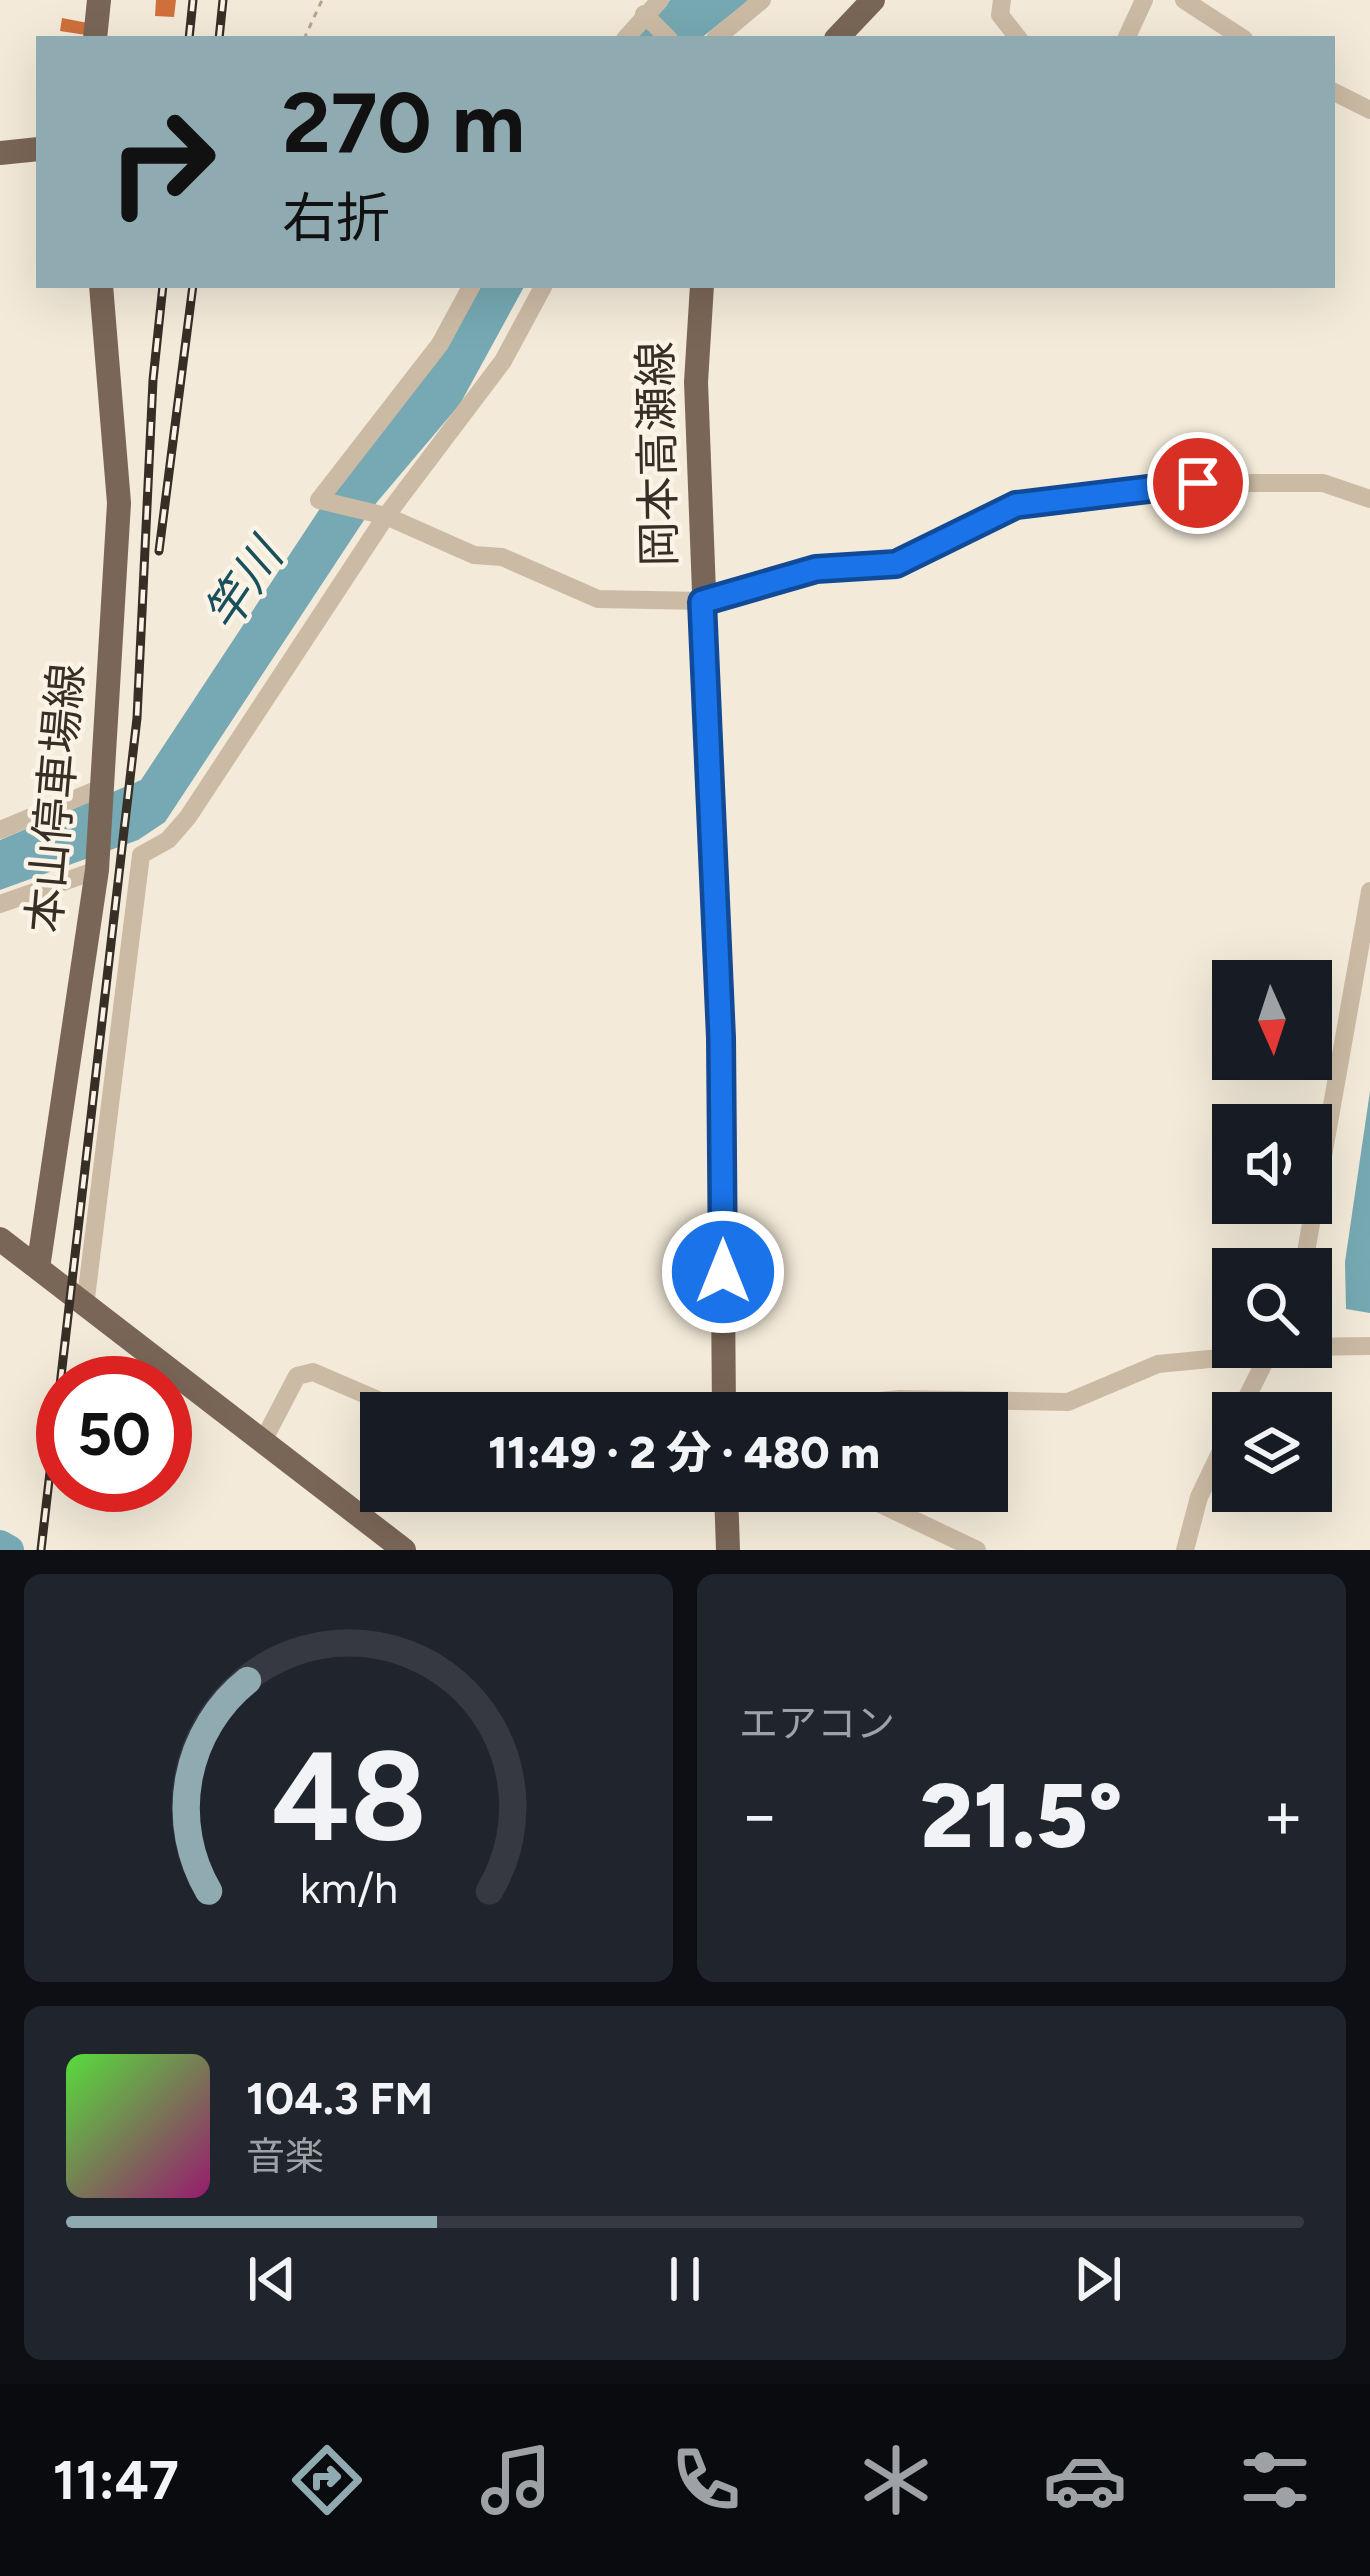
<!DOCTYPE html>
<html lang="ja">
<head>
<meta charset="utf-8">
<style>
	:root { --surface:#171b24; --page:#20242c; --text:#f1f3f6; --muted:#9ea1a6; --line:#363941; --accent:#90aab1 }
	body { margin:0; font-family:Figtree,"Noto Sans JP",sans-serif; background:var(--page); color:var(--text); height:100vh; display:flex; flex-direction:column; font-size:45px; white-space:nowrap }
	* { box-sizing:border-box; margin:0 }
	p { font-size:39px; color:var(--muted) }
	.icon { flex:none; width:66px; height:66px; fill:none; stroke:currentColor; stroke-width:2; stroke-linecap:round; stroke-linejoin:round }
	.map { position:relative; height:1550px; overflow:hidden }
	.sheet { display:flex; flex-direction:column; gap:24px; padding:24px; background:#0d0f14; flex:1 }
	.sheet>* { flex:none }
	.guide { position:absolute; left:36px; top:36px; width:1299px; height:252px; border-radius:0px; box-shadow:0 12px 48px #0002; background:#90aab1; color:#111; overflow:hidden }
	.needle { width:78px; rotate:177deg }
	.fabs { position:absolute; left:1212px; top:960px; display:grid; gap:24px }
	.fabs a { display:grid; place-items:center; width:120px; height:120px; border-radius:0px; background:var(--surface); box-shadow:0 12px 48px #0002; font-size:60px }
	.speed { position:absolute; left:36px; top:1356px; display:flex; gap:24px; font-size:60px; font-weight:700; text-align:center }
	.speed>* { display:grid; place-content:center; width:156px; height:156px; border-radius:50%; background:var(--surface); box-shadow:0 12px 48px #0002; line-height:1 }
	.speed .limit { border:18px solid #d22; background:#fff; color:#111 }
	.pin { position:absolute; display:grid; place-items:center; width:102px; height:102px; color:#fff; margin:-51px; border:6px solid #fff; border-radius:50%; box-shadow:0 3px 12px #0007 }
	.me { position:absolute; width:132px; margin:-66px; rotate:0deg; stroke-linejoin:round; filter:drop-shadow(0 0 9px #0008) }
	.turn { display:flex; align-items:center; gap:42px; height:252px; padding:0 48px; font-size:54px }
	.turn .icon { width:156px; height:156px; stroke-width:2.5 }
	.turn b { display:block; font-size:84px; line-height:102px }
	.big { font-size:90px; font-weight:800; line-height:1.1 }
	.sheet .widget { flex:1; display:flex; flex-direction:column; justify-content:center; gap:18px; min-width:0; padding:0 42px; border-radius:18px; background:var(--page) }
	.sheet .dial { align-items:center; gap:0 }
	.dial svg { height:312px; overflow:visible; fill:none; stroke:var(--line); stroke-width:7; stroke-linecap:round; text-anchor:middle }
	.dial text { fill:var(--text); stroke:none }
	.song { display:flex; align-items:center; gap:36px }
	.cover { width:144px; height:144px; border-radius:18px; background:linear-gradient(135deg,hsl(110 70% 55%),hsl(320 70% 35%)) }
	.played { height:12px; border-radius:6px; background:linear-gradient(90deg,var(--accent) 30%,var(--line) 30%) }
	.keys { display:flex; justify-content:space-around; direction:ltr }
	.heat { display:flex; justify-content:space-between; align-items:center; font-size:66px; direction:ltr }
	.sheet .tiles { flex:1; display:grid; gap:24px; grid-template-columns:1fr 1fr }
	.widget:last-child { grid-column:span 2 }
	.trip { position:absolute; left:360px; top:1392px; width:648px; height:120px; border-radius:0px; background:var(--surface); box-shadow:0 12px 48px #0002; font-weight:800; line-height:120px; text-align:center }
	.menu { display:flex; height:192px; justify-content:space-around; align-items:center; background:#090b0e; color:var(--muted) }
	.menu .icon { width:84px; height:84px }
	.menu .current { color:var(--accent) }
	.menu b { font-size:54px; color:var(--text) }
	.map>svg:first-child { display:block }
	.water { fill:#76a9b3 }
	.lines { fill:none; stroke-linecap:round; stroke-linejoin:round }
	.river { stroke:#76a9b3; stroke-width:30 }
	.building { fill:#d0703b }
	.path { stroke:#b8a58e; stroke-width:3; stroke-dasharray:6 6; stroke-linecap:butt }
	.minor { stroke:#ccbba4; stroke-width:18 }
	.major { stroke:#7a6656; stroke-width:24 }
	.rail-casing { stroke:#372e26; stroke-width:9 }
	.rail { stroke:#fbf3e6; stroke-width:4.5; stroke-dasharray:14; stroke-linecap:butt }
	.route-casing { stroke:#114b97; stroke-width:30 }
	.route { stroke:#1a73e8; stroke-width:21 }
	.labels { text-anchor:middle; stroke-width:9; stroke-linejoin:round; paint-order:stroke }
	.street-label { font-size:45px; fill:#372e26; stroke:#fbf3e6 }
	.water-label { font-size:48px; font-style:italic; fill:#19505c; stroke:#fbf3e6 }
</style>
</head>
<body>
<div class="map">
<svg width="1370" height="1550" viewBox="0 0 1370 1550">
	<rect width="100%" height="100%" fill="#f3ead9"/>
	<path class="water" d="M670 0H749L700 39H636Z
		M478 285H525L460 404 372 508 165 822 138 840 0 890V840L141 780 321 507Z
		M1370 1091V1313L1346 1309 1345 1262Z"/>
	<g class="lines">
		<path class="river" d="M0 1545 9 1550"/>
	</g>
	<path class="building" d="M156 0H176L174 17 155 16Z
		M62 18 88 23 86 35 60 31Z"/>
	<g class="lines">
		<path class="path" d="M304 39 322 0"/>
		<path class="minor" d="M1002 0 1000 15 1019 39
			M1184 0 1244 39
			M644 14 669 39
			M625 39 660 0
			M715 39 762 0
			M1126 39 1144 0
			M1332 91 1370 110
			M472 285 440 344 319 500 386 516 474 555 502 557 598 599 702 601 816 569 896 564 1016 505 1054 496 1198 483H1323L1370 499
			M0 830 101 788
			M0 904 97 870
			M1303 1269 1370 891
			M85 1306 141 855 168 840 188 817 386 516 503 361 544 285
			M1303 1347 1370 1346
			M854 1413 879 1401 900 1399 1068 1402 1158 1364 1220 1358 1249 1347
			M1239 1413 1272 1347
			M263 1441 297 1376 313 1372 408 1413
			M853 1491 977 1550
			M1185 1550 1199 1497 1233 1426"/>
		<path class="major" d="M95 39 99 0
			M836 39 873 0
			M0 153 39 149
			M702 285 696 382 721 1038 724 1413
			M0 1239 404 1550
			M38 1268 97 870 119 503 101 285
			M726 1491 728 1550"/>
		<defs>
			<path id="rail" d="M189 39 193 0
				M219 39 223 0
				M159 551 193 285
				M41 1550 137 718 153 380 163 285"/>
		</defs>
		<use href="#rail" class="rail-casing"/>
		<use href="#rail" class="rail"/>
	</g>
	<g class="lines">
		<defs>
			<path id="route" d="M723 1272 721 1038 702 602 816 569 896 564 1016 505 1198 483"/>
		</defs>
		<use href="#route" class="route-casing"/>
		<use href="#route" class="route"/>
	</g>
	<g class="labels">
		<g class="street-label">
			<text transform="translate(657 454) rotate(-91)" y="16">岡本高瀬線</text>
			<text transform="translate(55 798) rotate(-85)" y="16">本山停車場線</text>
		</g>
		<g class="water-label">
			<text transform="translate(243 585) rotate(-56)" y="17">竿川</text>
		</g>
	</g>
</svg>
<div class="fabs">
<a><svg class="needle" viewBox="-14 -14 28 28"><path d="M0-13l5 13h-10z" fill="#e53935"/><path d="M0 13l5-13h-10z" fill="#9ea1a6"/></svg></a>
<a><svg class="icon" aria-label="sound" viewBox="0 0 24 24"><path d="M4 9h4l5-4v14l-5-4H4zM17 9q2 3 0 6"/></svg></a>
<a><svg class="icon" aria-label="search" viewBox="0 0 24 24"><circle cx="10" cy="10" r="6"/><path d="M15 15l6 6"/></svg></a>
<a><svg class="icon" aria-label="layers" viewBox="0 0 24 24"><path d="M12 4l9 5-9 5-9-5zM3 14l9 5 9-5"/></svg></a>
</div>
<div class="speed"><div class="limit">50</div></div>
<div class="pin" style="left:1198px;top:483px;background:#d93025"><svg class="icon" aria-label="arrive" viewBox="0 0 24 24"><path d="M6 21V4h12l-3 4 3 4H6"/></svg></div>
<svg class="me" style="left:723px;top:1272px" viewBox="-20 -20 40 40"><circle r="17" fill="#1a73e8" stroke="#fff" stroke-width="3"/><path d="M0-11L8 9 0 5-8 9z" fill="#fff"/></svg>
<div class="trip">11:49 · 2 分 · 480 m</div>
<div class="guide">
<div class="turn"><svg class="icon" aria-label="right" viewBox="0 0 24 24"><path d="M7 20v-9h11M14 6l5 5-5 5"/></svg><div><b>270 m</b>右折</div></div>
</div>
</div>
<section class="sheet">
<div class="tiles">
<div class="widget dial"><svg viewBox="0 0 100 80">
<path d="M14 69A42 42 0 1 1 86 69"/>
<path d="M14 69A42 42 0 0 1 24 15" stroke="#90aab1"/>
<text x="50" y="56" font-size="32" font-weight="700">48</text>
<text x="50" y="72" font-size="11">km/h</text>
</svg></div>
<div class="widget"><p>エアコン</p>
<div class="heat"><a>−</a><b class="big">21.5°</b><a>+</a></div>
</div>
<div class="widget">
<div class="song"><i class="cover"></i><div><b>104.3 FM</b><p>音楽</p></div></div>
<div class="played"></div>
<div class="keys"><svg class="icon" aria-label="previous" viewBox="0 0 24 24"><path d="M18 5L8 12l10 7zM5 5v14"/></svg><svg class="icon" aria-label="pause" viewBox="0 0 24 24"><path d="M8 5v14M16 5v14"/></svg><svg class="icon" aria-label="next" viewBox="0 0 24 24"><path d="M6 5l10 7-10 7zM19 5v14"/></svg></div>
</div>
</div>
</section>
<nav class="menu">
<b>11:47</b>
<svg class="icon current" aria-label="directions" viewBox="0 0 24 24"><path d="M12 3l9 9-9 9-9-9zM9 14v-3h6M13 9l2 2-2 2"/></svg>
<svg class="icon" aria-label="music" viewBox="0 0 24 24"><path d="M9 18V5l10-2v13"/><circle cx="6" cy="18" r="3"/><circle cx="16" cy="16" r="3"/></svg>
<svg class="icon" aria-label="phone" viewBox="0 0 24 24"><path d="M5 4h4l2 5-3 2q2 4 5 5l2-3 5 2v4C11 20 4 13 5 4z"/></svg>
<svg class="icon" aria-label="climate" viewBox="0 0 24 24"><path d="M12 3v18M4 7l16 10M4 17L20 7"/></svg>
<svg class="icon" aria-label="car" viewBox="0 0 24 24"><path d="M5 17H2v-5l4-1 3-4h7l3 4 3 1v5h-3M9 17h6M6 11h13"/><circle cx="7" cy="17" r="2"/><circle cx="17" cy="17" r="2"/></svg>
<svg class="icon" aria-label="filters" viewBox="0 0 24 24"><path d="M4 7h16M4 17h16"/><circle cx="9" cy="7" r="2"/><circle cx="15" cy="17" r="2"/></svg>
</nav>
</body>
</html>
